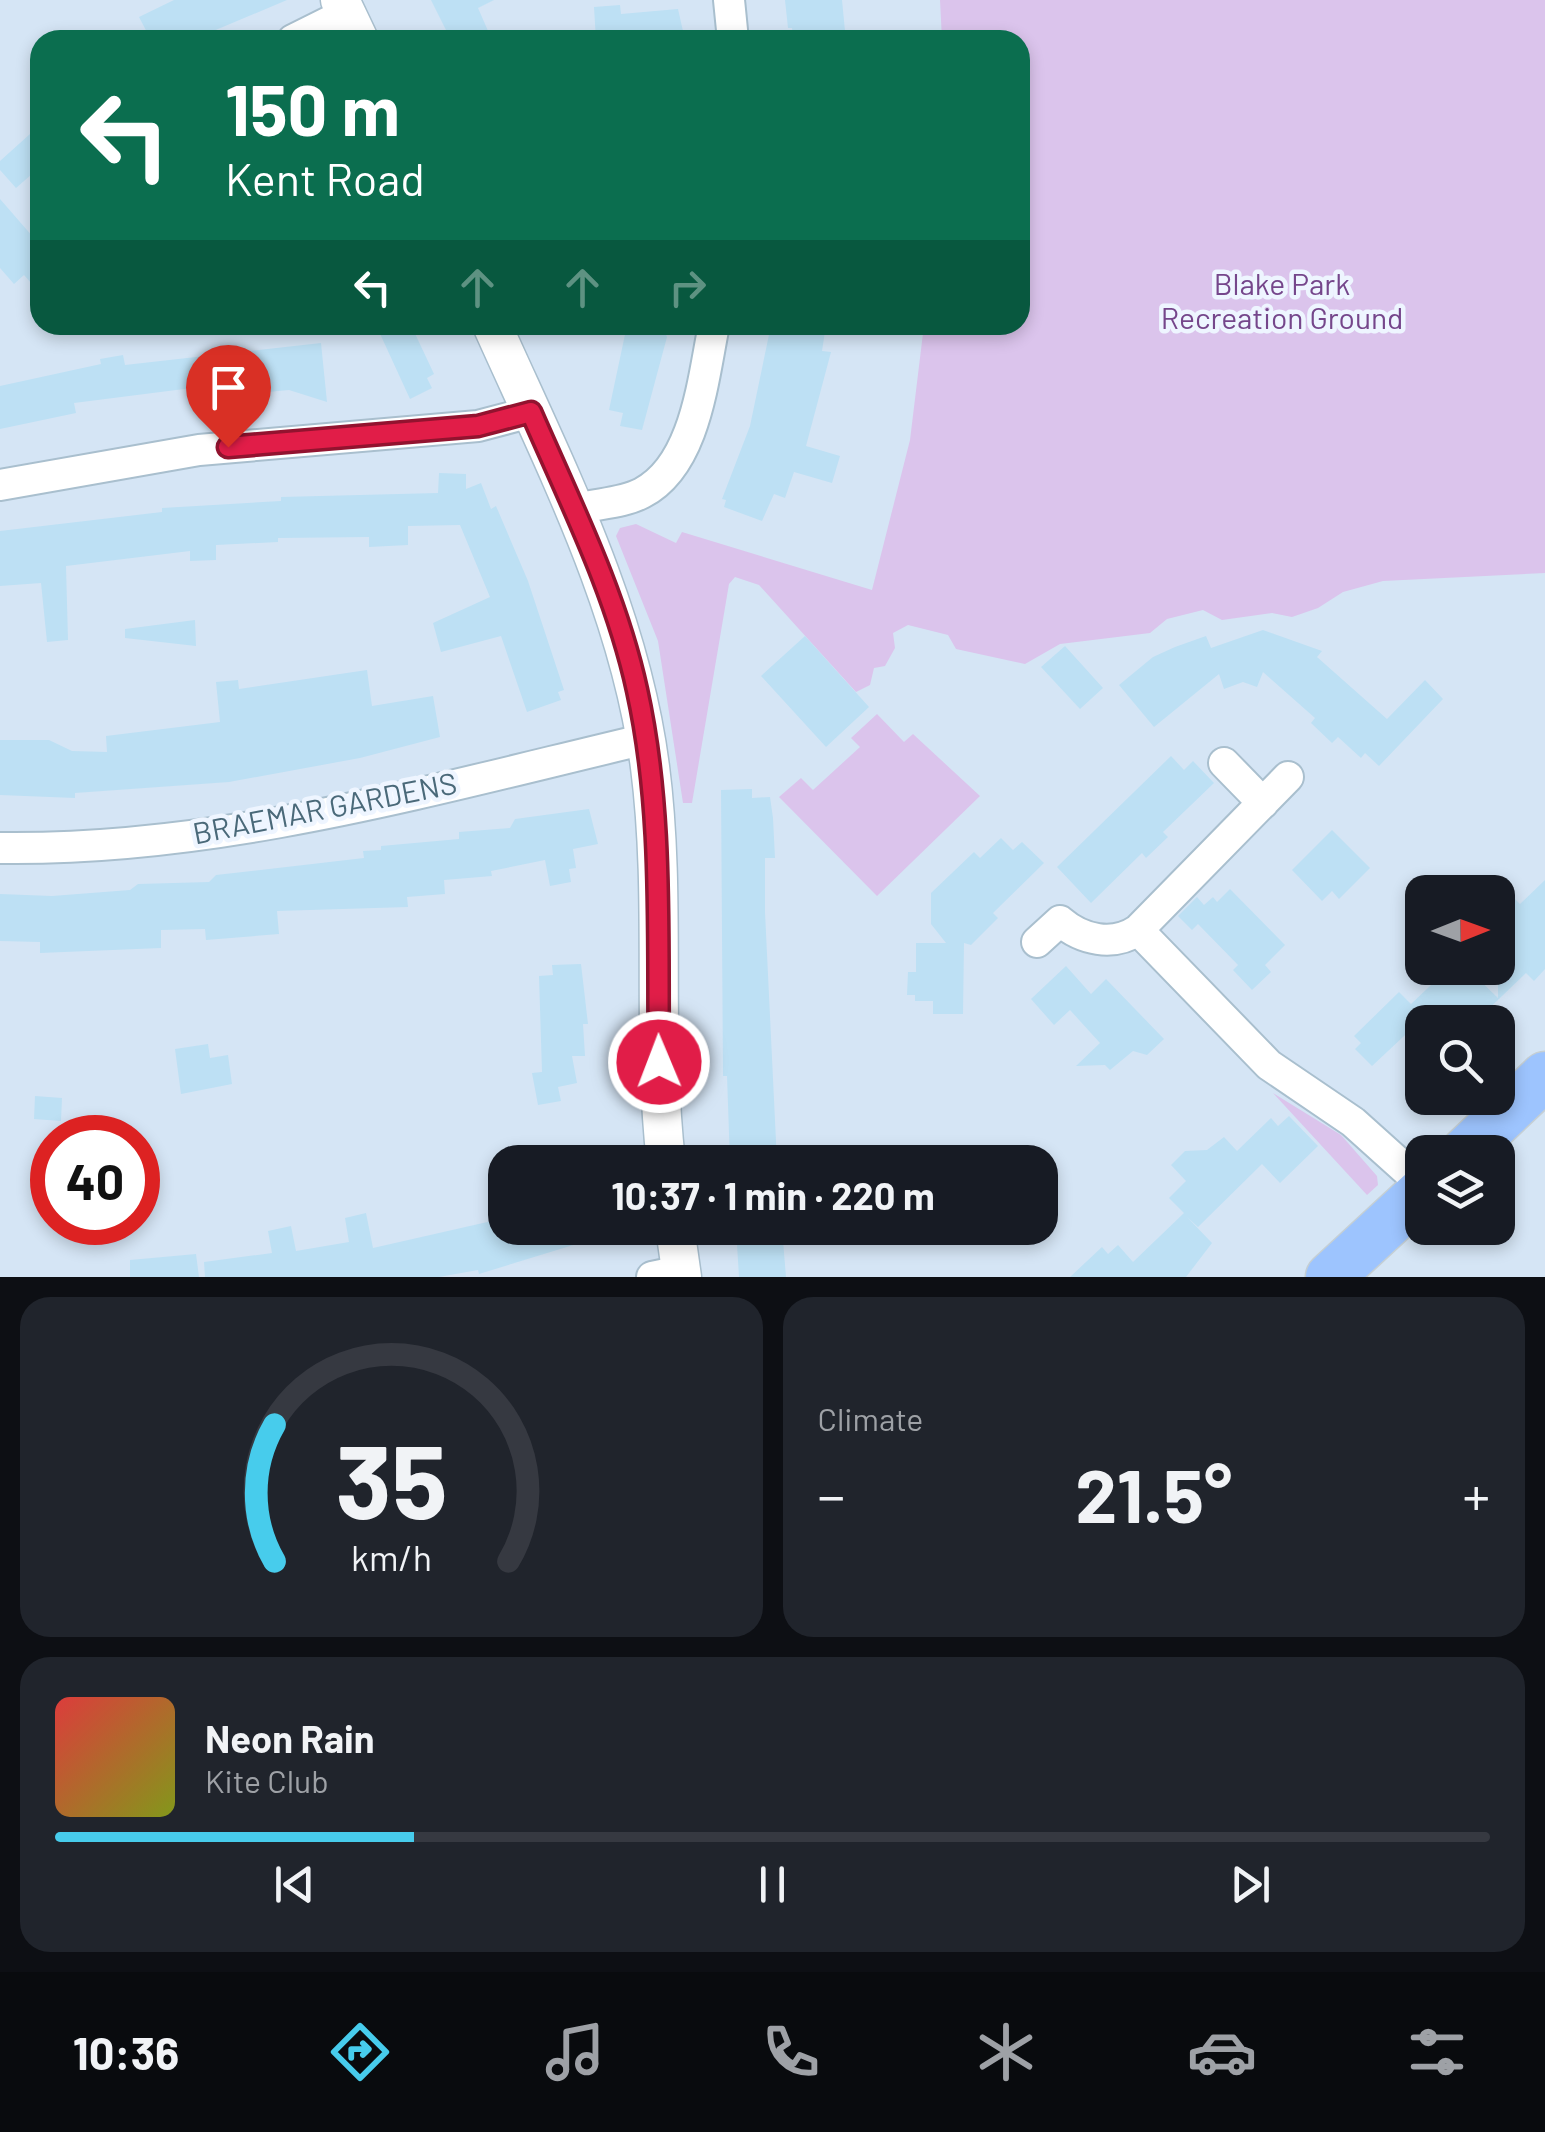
<!DOCTYPE html>
<html lang="en">
<head>
<meta charset="utf-8">
<style>
	:root { --surface:#171b24; --page:#20242c; --text:#f1f3f6; --muted:#9ea1a6; --line:#363941; --accent:#47ccec }
	body { margin:0; font-family:Barlow,sans-serif; background:var(--page); color:var(--text); height:100vh; display:flex; flex-direction:column; font-size:38px; white-space:nowrap }
	* { box-sizing:border-box; margin:0 }
	p { font-size:32px; color:var(--muted) }
	.icon { flex:none; width:55px; height:55px; fill:none; stroke:currentColor; stroke-width:2; stroke-linecap:round; stroke-linejoin:round }
	.map { position:relative; height:1277px; overflow:hidden }
	.drawer { display:flex; flex-direction:column; gap:20px; padding:20px; background:#0d0f14; flex:1 }
	.drawer>* { flex:none }
	.guide { position:absolute; left:30px; top:30px; width:1000px; height:305px; border-radius:30px; box-shadow:0 5px 15px #0003; background:#0b6e4f; color:#fff; overflow:hidden }
	.needle { width:65px; rotate:89deg }
	.tools { position:absolute; left:1405px; top:875px; display:grid; gap:20px }
	.tools a { display:grid; place-items:center; width:110px; height:110px; border-radius:20px; background:var(--surface); box-shadow:0 5px 15px #0003; font-size:50px }
	.speed { position:absolute; left:30px; top:1115px; display:flex; gap:20px; font-size:50px; font-weight:700; text-align:center }
	.speed>* { display:grid; place-content:center; width:130px; height:130px; border-radius:50%; background:var(--surface); box-shadow:0 5px 15px #0003; line-height:1 }
	.speed .limit { border:15px solid #d22; background:#fff; color:#111 }
	.pin { position:absolute; display:grid; place-items:center; width:85px; height:85px; color:#fff; margin:-102px -42px; border-radius:50% 50% 50% 0; rotate:-45deg; box-shadow:0 0 10px #0007 }
	.pin .icon { rotate:45deg }
	.me { position:absolute; width:110px; margin:-55px; rotate:359deg; stroke-linejoin:round; filter:drop-shadow(0 0 8px #0008) }
	.turn { display:flex; align-items:center; gap:35px; height:210px; padding:0 30px; font-size:45px }
	.turn .icon { width:130px; height:130px; stroke-width:2.5 }
	.turn b { display:block; font-size:70px; line-height:85px }
	.lanes { display:flex; align-items:center; height:95px; padding:0 30px; background:#0003; justify-content:center; gap:50px; direction:ltr }
	.lanes .off { opacity:.35 }
	.big { font-size:75px; font-weight:700; line-height:1.1 }
	.drawer .tile { flex:1; display:flex; flex-direction:column; justify-content:center; gap:15px; min-width:0; padding:0 35px; border-radius:30px; background:var(--page) }
	.drawer .dial { align-items:center; gap:0 }
	.dial svg { height:260px; overflow:visible; fill:none; stroke:var(--line); stroke-width:7; stroke-linecap:round; text-anchor:middle }
	.dial text { fill:var(--text); stroke:none }
	.song { display:flex; align-items:center; gap:30px }
	.cover { width:120px; height:120px; border-radius:15px; background:linear-gradient(135deg,hsl(0 70% 55%),hsl(70 70% 35%)) }
	.played { height:10px; border-radius:5px; background:linear-gradient(90deg,var(--accent) 25%,var(--line) 25%) }
	.keys { display:flex; justify-content:space-around; direction:ltr }
	.heat { display:flex; justify-content:space-between; align-items:center; font-size:55px; direction:ltr }
	.drawer .tiles { flex:1; display:grid; gap:20px; grid-template-columns:1fr 1fr }
	.tile:last-child { grid-column:span 2 }
	.trip { position:absolute; left:488px; top:1145px; width:570px; height:100px; border-radius:30px; background:var(--surface); box-shadow:0 5px 15px #0003; font-weight:700; line-height:100px; text-align:center }
	.dock { display:flex; height:160px; justify-content:space-around; align-items:center; background:#090b0e; color:var(--muted) }
	.dock .icon { width:70px; height:70px }
	.dock .active { color:var(--accent) }
	.dock b { font-size:45px; color:var(--text) }
	.map>svg:first-child { display:block }
	.residential { fill:#d5e5f5; fill-rule:evenodd }
	.green { fill:#dbc4ec }
	.building { fill:#bde0f4 }
	.lines { fill:none; stroke-linecap:round; stroke-linejoin:round }
	.minor-casing { stroke:#a9bfce; stroke-width:34 }
	.tertiary-casing { stroke:#a9bfce; stroke-width:41 }
	.primary-casing { stroke:#c5cfd4; stroke-width:51 }
	.minor { stroke:#fff; stroke-width:30 }
	.tertiary { stroke:#fff; stroke-width:38 }
	.primary { stroke:#9dc4fe; stroke-width:48 }
	.route-casing { stroke:#92132f; stroke-width:25 }
	.route { stroke:#e11d48; stroke-width:18 }
	.labels { text-anchor:middle; stroke-width:9; stroke-linejoin:round; paint-order:stroke }
	.park-label { font-size:30px; fill:#75468b; stroke:#eef5ff }
	.street-label { font-size:30px; fill:#4a6979; stroke:#eef5ff }
</style>
</head>
<body>
<div class="map">
<svg width="1545" height="1277" viewBox="0 0 1545 1277">
	<rect width="100%" height="100%" fill="#e7f0fd"/>
	<path class="residential" d="M0 0H1545V1277H0ZM40 40H1020V325H40ZM1422 892H1498V968H1422ZM1422 1022H1498V1098H1422ZM52 1138H138V1222H52ZM1422 1152H1498V1228H1422ZM505 1162H1040V1228H505Z"/>
	<path class="green" d="M940 0H1545V573L1383 581 1343 592 1318 608 1292 617 1272 613 1222 620 1203 610 1167 619 1150 633 1060 644 1025 664 956 649 948 635 908 625 893 633 895 648 885 666 874 668 870 685 856 692 759 585 735 577 729 584 692 803H683L658 641 616 536 620 528 636 524 676 543 682 532 872 590 910 440 924 325H1020V40H942Z
		M877 714 904 742 913 734 980 796 877 896 779 797 801 778 813 790 860 747 851 738Z
		M1273 1093 1341 1135 1377 1176 1378 1185 1367 1195Z"/>
	<path class="building" d="M174 0H287L192 40H151L139 17Z
		M431 0H494L478 8 492 40H451Z
		M785 0H842L845 31 793 35 792 28H788Z
		M620 5 621 14 678 9 685 40H596L594 7Z
		M40 125V167L16 188 0 170V161Z
		M0 199 40 245V293L24 275 14 284 0 268Z
		M376 325H411L434 374 427 378 432 388 410 399Z
		M627 325 664 330 667 337 642 430 620 426 623 413 609 410Z
		M771 325H826L822 351 831 352 806 446 840 456 832 483 794 472 785 498 774 494 762 521 724 507 726 500 722 499 750 426Z
		M321 343 327 402 289 390 193 399 192 388 74 403 76 413 0 429V386L101 364 100 359 123 355 125 365Z
		M439 473 466 474V489L481 483 491 509 496 506 528 581 564 690 558 692 561 700 527 712 501 636 441 652 433 623 490 597 460 525 408 526V545L369 547V537L278 538V542L216 545V560L190 561V551L66 566 68 640 47 642 41 583 0 586V531L162 512V508L281 501V497L438 493Z
		M195 620 196 646 125 638V629Z
		M1263 630 1322 651 1317 657 1387 719 1425 680 1443 699 1379 766 1365 753 1361 758 1338 737 1332 743 1311 723 1315 718 1263 672 1257 687 1243 682 1224 689 1219 674 1154 727 1119 685 1153 657 1175 647 1206 636 1211 648Z
		M805 636 869 707 826 747 761 676Z
		M1065 646 1103 688 1080 709 1041 667Z
		M367 670 372 706 433 696 440 737 360 758 229 782 75 793V798L0 795V740H49L72 751 107 752 106 736 220 722 216 682 238 680 239 689Z
		M1171 756 1184 770 1193 761 1214 783 1163 832 1168 837 1146 858 1142 853 1091 903 1057 867Z
		M752 789V798L770 797 773 818 775 858H765V912L777 1162H730L727 1076H723L721 790Z
		M589 809 598 844 573 849 576 868 569 869 571 882 550 886 545 860 491 871 492 876 444 880 445 894 407 897 408 907 277 911 279 934 206 940 205 929 161 930V948L40 953V942L0 941V894L52 896 130 890 138 884 209 882 216 875 364 858 363 851 381 850V846L459 839V832L510 828 515 819Z
		M1332 830 1370 868 1339 899 1332 891 1322 901 1292 870Z
		M1001 838 1013 850 1022 842 1044 863 993 913 998 918 971 945 964 943 963 1014H933V1001H915V995H907L908 972H916V943H946L931 924V893L974 852 980 858Z
		M1545 880V969L1534 981 1526 973 1475 1022H1419L1372 1066 1355 1049 1361 1043 1354 1036 1399 992 1411 1004 1449 968H1467L1498 998V912L1513 897 1520 904Z
		M1230 889 1285 945 1265 965 1271 972 1252 990 1233 970 1238 965 1198 924 1192 930 1178 916 1197 897 1204 905 1213 897 1217 902Z
		M581 964 588 1024H583L585 1056H572L577 1083 558 1087 561 1101 538 1105 532 1073 542 1072 539 976 553 975 552 965Z
		M1066 966 1091 994 1106 979 1164 1039 1147 1055 1133 1051 1110 1070 1105 1065 1076 1066 1100 1043 1070 1010 1054 1025 1031 999Z
		M208 1044 210 1058 228 1055 232 1084 181 1094 175 1049Z
		M35 1096 62 1098 61 1121 34 1119Z
		M1289 1116 1318 1146 1280 1183 1262 1164 1198 1227 1187 1217 1212 1243 1186 1277H1070L1102 1247 1108 1254 1118 1245 1133 1262 1184 1213 1169 1198 1186 1181 1171 1165 1185 1151 1207 1150 1224 1137 1237 1151 1271 1118 1278 1126Z
		M366 1213 373 1248 505 1218V1228H605L606 1235 479 1274 478 1270 439 1277H205L204 1262 272 1253 268 1231 291 1226 296 1251 349 1242 345 1218Z
		M736 1228H782L786 1277H739Z
		M196 1254 199 1277H130V1260Z"/>
	<g class="lines">
		<defs>
			<path id="minor" d="M729 0 733 40
				M293 40 347 13
				M0 485 199 450 478 426 531 412
				M573 510C596 503 621 504 642 493 696 465 703 378 714 325
				M1224 763 1263 803
				M1288 777 1138 930 1269 1065 1353 1122 1422 1184
				M0 848C220 851 434 789 646 739
				M1037 942 1060 921C1082 940 1113 947 1138 930
				M652 1277 681 1271"/>
			<path id="tertiary" d="M340 0 359 40
				M492 325C556 468 630 611 650 767 667 898 651 1031 666 1162
				M675 1228 682 1277"/>
			<path id="primary" d="M1465 1152 1545 1076
				M1330 1277 1422 1192"/>
		</defs>
		<use href="#minor" class="minor-casing"/>
		<use href="#tertiary" class="tertiary-casing"/>
		<use href="#primary" class="primary-casing"/>
		<use href="#minor" class="minor"/>
		<use href="#tertiary" class="tertiary"/>
		<use href="#primary" class="primary"/>
	</g>
	<g class="lines">
		<defs>
			<path id="route" d="M228 447 478 426 531 412C570 502 616 593 637 690 664 812 657 938 659 1062"/>
		</defs>
		<use href="#route" class="route-casing"/>
		<use href="#route" class="route"/>
	</g>
	<g class="labels">
		<g class="park-label">
			<text x="1282" y="295">Blake Park<tspan x="1282" dy="34">Recreation Ground</tspan></text>
		</g>
		<g class="street-label">
			<text transform="translate(325 809) rotate(-11)" y="10">BRAEMAR GARDENS</text>
		</g>
	</g>
</svg>
<div class="tools">
<a><svg class="needle" viewBox="-14 -14 28 28"><path d="M0-13l5 13h-10z" fill="#e53935"/><path d="M0 13l5-13h-10z" fill="#9ea1a6"/></svg></a>
<a><svg class="icon" aria-label="search" viewBox="0 0 24 24"><circle cx="10" cy="10" r="6"/><path d="M15 15l6 6"/></svg></a>
<a><svg class="icon" aria-label="layers" viewBox="0 0 24 24"><path d="M12 4l9 5-9 5-9-5zM3 14l9 5 9-5"/></svg></a>
</div>
<div class="speed"><div class="limit">40</div></div>
<div class="pin" style="left:228px;top:447px;background:#d93025"><svg class="icon" aria-label="arrive" viewBox="0 0 24 24"><path d="M6 21V4h12l-3 4 3 4H6"/></svg></div>
<svg class="me" style="left:659px;top:1062px" viewBox="-20 -20 40 40"><circle r="17" fill="#e11d48" stroke="#fff" stroke-width="3"/><path d="M0-11L8 9 0 5-8 9z" fill="#fff"/></svg>
<div class="trip">10:37 · 1 min · 220 m</div>
<div class="guide">
<div class="turn"><svg class="icon" aria-label="left" viewBox="0 0 24 24"><path d="M17 20v-9H6M10 6l-5 5 5 5"/></svg><div><b>150 m</b>Kent Road</div></div>
<div class="lanes"><svg class="icon" aria-label="left" viewBox="0 0 24 24"><path d="M17 20v-9H6M10 6l-5 5 5 5"/></svg><svg class="icon off" aria-label="ahead" viewBox="0 0 24 24"><path d="M12 20V5M6 11l6-6 6 6"/></svg><svg class="icon off" aria-label="ahead" viewBox="0 0 24 24"><path d="M12 20V5M6 11l6-6 6 6"/></svg><svg class="icon off" aria-label="right" viewBox="0 0 24 24"><path d="M7 20v-9h11M14 6l5 5-5 5"/></svg></div>
</div>
</div>
<section class="drawer">
<div class="tiles">
<div class="tile dial"><svg viewBox="0 0 100 80">
<path d="M14 69A42 42 0 1 1 86 69"/>
<path d="M14 69A42 42 0 0 1 14 27" stroke="#47ccec"/>
<text x="50" y="56" font-size="32" font-weight="700">35</text>
<text x="50" y="72" font-size="11">km/h</text>
</svg></div>
<div class="tile"><p>Climate</p>
<div class="heat"><a>−</a><b class="big">21.5°</b><a>+</a></div>
</div>
<div class="tile">
<div class="song"><i class="cover"></i><div><b>Neon Rain</b><p>Kite Club</p></div></div>
<div class="played"></div>
<div class="keys"><svg class="icon" aria-label="previous" viewBox="0 0 24 24"><path d="M18 5L8 12l10 7zM5 5v14"/></svg><svg class="icon" aria-label="pause" viewBox="0 0 24 24"><path d="M8 5v14M16 5v14"/></svg><svg class="icon" aria-label="next" viewBox="0 0 24 24"><path d="M6 5l10 7-10 7zM19 5v14"/></svg></div>
</div>
</div>
</section>
<nav class="dock">
<b>10:36</b>
<svg class="icon active" aria-label="directions" viewBox="0 0 24 24"><path d="M12 3l9 9-9 9-9-9zM9 14v-3h6M13 9l2 2-2 2"/></svg>
<svg class="icon" aria-label="music" viewBox="0 0 24 24"><path d="M9 18V5l10-2v13"/><circle cx="6" cy="18" r="3"/><circle cx="16" cy="16" r="3"/></svg>
<svg class="icon" aria-label="phone" viewBox="0 0 24 24"><path d="M5 4h4l2 5-3 2q2 4 5 5l2-3 5 2v4C11 20 4 13 5 4z"/></svg>
<svg class="icon" aria-label="climate" viewBox="0 0 24 24"><path d="M12 3v18M4 7l16 10M4 17L20 7"/></svg>
<svg class="icon" aria-label="car" viewBox="0 0 24 24"><path d="M5 17H2v-5l4-1 3-4h7l3 4 3 1v5h-3M9 17h6M6 11h13"/><circle cx="7" cy="17" r="2"/><circle cx="17" cy="17" r="2"/></svg>
<svg class="icon" aria-label="filters" viewBox="0 0 24 24"><path d="M4 7h16M4 17h16"/><circle cx="9" cy="7" r="2"/><circle cx="15" cy="17" r="2"/></svg>
</nav>
</body>
</html>
